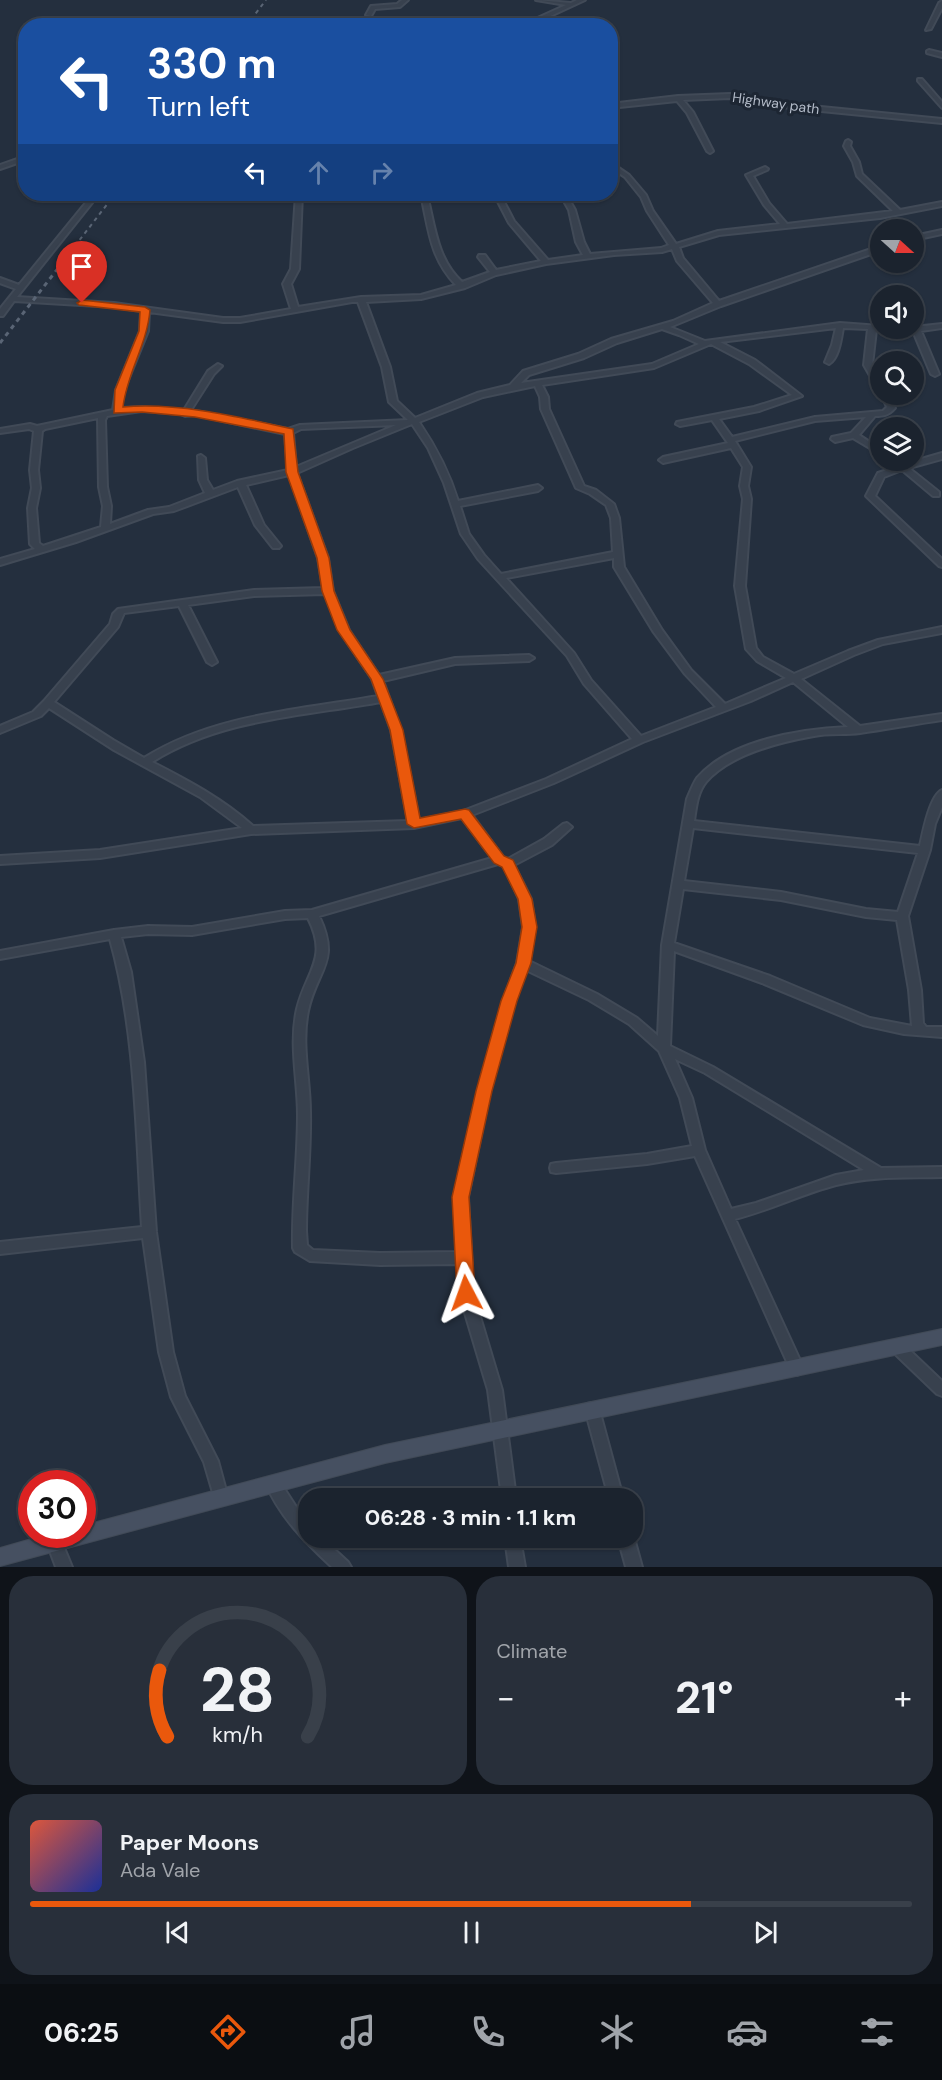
<!DOCTYPE html>
<html lang="en">
<head>
<meta charset="utf-8">
<style>
	:root { --surface:#1b232e; --page:#282f3a; --text:#f1f3f6; --muted:#a0a4aa; --line:#39404a; --accent:#ea580c }
	body { margin:0; font-family:"DM Sans",sans-serif; background:var(--page); color:var(--text); height:100vh; display:flex; flex-direction:column; font-size:22px; white-space:nowrap }
	* { box-sizing:border-box; margin:0 }
	p { font-size:20px; color:var(--muted) }
	.icon { flex:none; width:33px; height:33px; fill:none; stroke:currentColor; stroke-width:2; stroke-linecap:round; stroke-linejoin:round }
	.map { position:relative; height:1567px; overflow:hidden }
	.side { display:flex; flex-direction:column; gap:9px; padding:9px; background:#0f1319; flex:1 }
	.side>* { flex:none }
	.guide { position:absolute; left:18px; top:18px; width:600px; height:183px; border-radius:24px; box-shadow:0 2px 4px #0004,0 0 0 2px var(--line); background:#1a4fa0; color:#fff; overflow:hidden }
	.needle { width:39px; rotate:111deg }
	.fabs { position:absolute; left:870px; top:219px; display:grid; gap:12px }
	.fabs a { display:grid; place-items:center; width:54px; height:54px; border-radius:50%; background:var(--surface); box-shadow:0 2px 4px #0004,0 0 0 2px var(--line); font-size:30px }
	.speed { position:absolute; left:18px; top:1470px; display:flex; gap:12px; font-size:30px; font-weight:700; text-align:center }
	.speed>* { display:grid; place-content:center; width:78px; height:78px; border-radius:50%; background:var(--surface); box-shadow:0 2px 4px #0004,0 0 0 2px var(--line); line-height:1 }
	.speed .limit { border:9px solid #d22; background:#fff; color:#111 }
	.pin { position:absolute; display:grid; place-items:center; width:51px; height:51px; color:#fff; margin:-62px -26px; border-radius:50% 50% 50% 0; rotate:-45deg; box-shadow:0 0 6px #0007 }
	.pin .icon { rotate:45deg }
	.me { position:absolute; width:66px; margin:-33px; rotate:356deg; stroke-linejoin:round; filter:drop-shadow(0 0 4px #0008) }
	.turn { display:flex; align-items:center; gap:21px; height:126px; padding:0 30px; font-size:27px }
	.turn .icon { width:78px; height:78px; stroke-width:2.5 }
	.turn b { display:block; font-size:42px; line-height:51px }
	.lanes { display:flex; align-items:center; height:57px; padding:0 30px; background:#0003; justify-content:center; gap:30px; direction:ltr }
	.lanes .off { opacity:.35 }
	.big { font-size:45px; font-weight:700; line-height:1.1 }
	.side .widget { flex:1; display:flex; flex-direction:column; justify-content:center; gap:9px; min-width:0; padding:0 21px; border-radius:24px; background:var(--page) }
	.side .dial { align-items:center; gap:0 }
	.dial svg { height:156px; overflow:visible; fill:none; stroke:var(--line); stroke-width:7; stroke-linecap:round; text-anchor:middle }
	.dial text { fill:var(--text); stroke:none }
	.song { display:flex; align-items:center; gap:18px }
	.cover { width:72px; height:72px; border-radius:9px; background:linear-gradient(135deg,hsl(10 70% 55%),hsl(230 70% 35%)) }
	.played { height:6px; border-radius:3px; background:linear-gradient(90deg,var(--accent) 75%,var(--line) 75%) }
	.keys { display:flex; justify-content:space-around; direction:ltr }
	.heat { display:flex; justify-content:space-between; align-items:center; font-size:33px; direction:ltr }
	.side .tiles { flex:1; display:grid; gap:9px; grid-template-columns:1fr 1fr }
	.widget:last-child { grid-column:span 2 }
	.trip { position:absolute; left:298px; top:1488px; width:345px; height:60px; border-radius:24px; background:var(--surface); box-shadow:0 2px 4px #0004,0 0 0 2px var(--line); font-weight:700; line-height:60px; text-align:center }
	.menu { display:flex; height:96px; justify-content:space-around; align-items:center; background:#0b0e12; color:var(--muted) }
	.menu .icon { width:42px; height:42px }
	.menu .active { color:var(--accent) }
	.menu b { font-size:27px; color:var(--text) }
	.map>svg:first-child { display:block }
	.lines { fill:none; stroke-linecap:round; stroke-linejoin:round }
	.street-casing { stroke:#414a57; stroke-width:4 }
	.secondary-casing { stroke:#414a57; stroke-width:2 }
	.street { fill:#38414e; fill-rule:evenodd }
	.secondary { fill:#465061; fill-rule:evenodd }
	.rail-far1 { stroke:#5a6575; stroke-width:2; stroke-dasharray:4 4; stroke-linecap:butt }
	.rail { stroke:#5a6575; stroke-width:3; stroke-dasharray:4.5 4.5; stroke-linecap:butt }
	.route { fill:#ea580c; stroke:#983908; stroke-width:1.5 }
	.labels { text-anchor:middle; stroke-width:6; stroke-linejoin:round; paint-order:stroke }
	.far-street-label { font-size:14px; fill:#b4bcc9; stroke:#1d2633 }
</style>
</head>
<body>
<div class="map">
<svg width="942" height="1567" viewBox="0 0 942 1567">
	<rect width="100%" height="100%" fill="#242f3e"/>
	<g class="lines">
		<defs>
			<path id="street" d="M402 0H408L400 7 375 9 371 16 366 15 371 6 397 4Z
				M536 0 571 3 577 0H585L529 26H520L566 5Z
				M942 1V8L931 29 926 30 939 3Z
				M929 50 942 53V57L927 53V51Z
				M918 79H922L942 102V108L918 81Z
				M730 94 771 102 942 119V123L771 106 730 98 683 100 693 112 713 151 710 153 707 151 687 113 677 101 610 108V104L678 96Z
				M848 140 851 142 850 146 859 162 862 174 900 210 942 202V206L880 218 719 235 679 247 683 258 719 301 877 247H880V251L721 306 670 327 705 341 840 323 880 326V328H883L876 330 872 365 880 380V388L876 386 864 365 868 329 843 328C841 339 839 358 829 364L825 362 832 345 836 328 720 342 755 360 802 396 759 411 719 419 732 437 815 417 883 411 887 407 881 394H889L895 408C889 415 884 416 875 416L859 435 880 449V454L853 438 835 442 831 439 832 437 851 433 866 417 815 421 735 441 751 467 748 486 751 499 745 586 756 648 763 657 794 674 848 651 878 640 942 627V633L883 644 854 655 801 679 860 726 942 714V720C915 724 887 729 860 733 845 735 829 733 814 736 780 742 730 754 706 782 697 793 696 808 694 821L920 846C923 832 930 795 942 790V807L935 824 930 850 908 916 921 990 923 1023 926 1027H942V1037L904 1034 863 1025 762 983 674 951 670 1046 713 1067 881 1168 942 1167V1177C907 1178 871 1176 836 1185 802 1194 770 1210 735 1219L804 1369 802 1373 797 1375 792 1373 695 1156 647 1164 556 1173 551 1172 550 1168 551 1164 556 1163 647 1154 692 1146 680 1098 659 1051 629 1024 589 1000 526 970 515 1001 490 1091 468 1197 473 1293 502 1390 516 1498H502L488 1390 459 1293 458 1264 380 1265 310 1261 295 1252 293 1248C292 1203 298 1159 298 1115 298 1080 289 1044 297 1009 306 971 329 959 308 918L285 919 192 935 148 934 121 937 131 972 144 1062 156 1232 173 1352 185 1396 218 1461 228 1498 226 1503 221 1505 216 1503 204 1462 171 1397 159 1352 143 1238 0 1254V1242L142 1227C136 1131 136 1032 110 939L0 959V951L114 930 148 926 192 927 285 911 312 910 492 858 462 818 414 828 251 834 100 858 0 864V856L100 850 242 828 200 797 114 750 49 708 41 716 0 733V726L33 712 44 701 110 624 113 614 118 609 254 590 323 588 318 558 289 475 246 485 264 525 281 546 279 548H273L255 525 238 487 174 511 153 514 76 542 0 565V559L35 549 30 544 28 508 32 488 30 470 34 431 29 429 0 433V429L30 424 37 426 113 410 116 390 140 331 141 311 114 307 14 301 3 316H0V309L16 289 0 283V278L19 285 93 194H99L17 297 114 303 223 318H240L291 309 283 284 291 269 296 194H302L299 269 291 284 298 307 361 297 421 295 456 285C431 259 429 232 422 199L425 197 428 199C435 229 438 260 462 282L490 272 478 257 479 255H485L496 270 541 261 509 223 494 194H500L514 221 548 260 583 255 576 242 569 210 560 194H566L575 210 584 242 590 254 661 248 669 245 647 211 641 197 625 177 610 167V162L629 175 646 195 653 211 676 244 718 231 780 224 764 205 746 175 765 167 768 169 767 170 753 176 769 203 787 224 893 211 857 176 853 162 844 146 846 141ZM672 249 677 261 713 303 673 321 611 339 578 354 523 371 510 385 477 393 415 418 397 401 390 367 366 302 421 299 465 288 496 275 546 264 614 255 662 252ZM352 302H358L382 367 389 402 408 420 300 425 288 429 191 410 214 374 222 366 218 364 208 371 184 410 142 407 121 408 124 390 148 331 149 312 223 322H240ZM662 329 679 335 699 344 652 364 521 383 529 375 584 358 617 343ZM711 344 749 364 792 395 754 407 677 422 676 424 680 426 712 420 728 443 663 457 659 460 663 463 731 448 743 467 740 486 743 499 735 586 746 649 757 661 786 678 725 704 691 670 662 630 624 567 619 518 614 504 596 490 584 486 549 409 548 397 542 385 654 368ZM535 386 540 397 541 409 576 488 590 494 606 505 611 518 613 552 501 574 484 555 469 534 460 506 538 491 542 488 538 485 458 501C449 472 436 447 419 422L483 397ZM142 411 181 414 185 416 195 415 285 434 288 470 237 481 213 490 207 480 205 458 201 455 198 456 199 480 205 493 169 507 148 510 110 524 111 506 107 487 105 420 107 416ZM98 418 99 487 103 506 101 527 43 546 39 543 36 508 40 488 38 470 42 431 45 429ZM412 424 428 448 444 483 461 534 478 559 567 656 584 684 632 739 546 779 463 811 419 820 401 730 383 681 455 664 529 661 534 658 529 655 455 658 379 675 349 630 333 591 328 558 297 473 353 448ZM396 425 296 467 293 433 301 429ZM614 558V567L653 631 685 674 716 707 641 736 591 680 574 653 506 578ZM325 594 339 630 372 679 378 696C299 710 214 714 144 758L113 740 54 702 118 627 124 613 179 606 207 662 212 665 217 662 188 605 254 596ZM793 682 848 727C801 729 730 740 697 778 693 784 690 792 687 799L662 945 658 1036 637 1018 597 994 529 961 535 927 531 899 514 865 552 845 572 827 567 823 563 824 544 839 508 859 503 857 472 815 554 783 643 742 751 701ZM381 702 391 730 408 821 253 826C223 799 189 781 152 762 220 719 303 716 381 702ZM693 828 918 853 898 912 866 909 781 892 684 881ZM498 864 504 866 519 899 523 927 517 963 503 1001 478 1091 454 1197 457 1252 380 1253 313 1250 307 1245 306 1231C306 1191 311 1152 310 1112 310 1078 301 1045 308 1011 317 969 341 962 319 916ZM683 889 781 900 866 917 897 920 909 990 912 1026 870 1018 770 976 674 943ZM675 1059 705 1073 864 1170 836 1175 756 1203 731 1209 705 1150 692 1098Z
				M26 156V160L0 169V165Z
				M942 230V234L914 240V236Z
				M942 324V328L921 331 939 374 935 376 931 374 913 331 887 330 884 328H914V327Z
				M942 453V459L909 468 939 492V496H933L902 470 884 477 875 496 942 559V567L939 566 866 496 878 473 896 467 888 460H899L904 464Z
				M896 1340 901 1342 942 1381V1396L937 1394 891 1350 889 1346 891 1342Z
				M592 1403 597 1404 599 1409 623 1498H609L585 1409 587 1404Z
				M273 1477 278 1479 302 1516 309 1523V1538H322L348 1562 351 1567H332C306 1543 280 1517 266 1484L268 1479Z
				M55 1536 60 1538 72 1567H56L47 1543 50 1538Z
				M633 1537 634 1538 642 1567H626L618 1538Z
				M505 1538H520L525 1567H509Z"/>
			<path id="secondary" d="M942 1329V1345L385 1463 0 1566V1548L49 1534H82V1526L385 1445Z"/>
		</defs>
		<use href="#street" class="street-casing"/>
		<use href="#secondary" class="secondary-casing"/>
		<use href="#street" class="street"/>
		<use href="#secondary" class="secondary"/>
		<path class="rail-far1" d="M246 26 266 0
			M65 259 115 194"/>
		<path class="rail" d="M0 343 66 258"/>
	</g>
	<path class="route" d="M82 300 145 307 150 310C147 345 127 373 123 407 178 402 239 417 293 429L298 472 329 558 334 591 350 630 383 679 403 730 420 818 465 809 469 810 504 856 513 860 532 899 537 927 531 963 517 1001 492 1091 469 1197 475 1293 473 1298 466 1300 460 1298 457 1293 452 1197 476 1091 501 1001 516 963 522 927 518 899 502 867 494 863 461 819 414 828 407 824 390 730 371 679 337 630 322 591 317 558 286 472 284 434 195 417 142 412 114 413 115 390 139 331 140 312 79 305 77 303Z"/>
	<g class="labels">
		<g class="far-street-label">
			<text transform="translate(776 103) rotate(8)" y="5">Highway path</text>
		</g>
	</g>
</svg>
<div class="fabs">
<a><svg class="needle" viewBox="-14 -14 28 28"><path d="M0-13l5 13h-10z" fill="#e53935"/><path d="M0 13l5-13h-10z" fill="#a0a4aa"/></svg></a>
<a><svg class="icon" aria-label="sound" viewBox="0 0 24 24"><path d="M4 9h4l5-4v14l-5-4H4zM17 9q2 3 0 6"/></svg></a>
<a><svg class="icon" aria-label="search" viewBox="0 0 24 24"><circle cx="10" cy="10" r="6"/><path d="M15 15l6 6"/></svg></a>
<a><svg class="icon" aria-label="layers" viewBox="0 0 24 24"><path d="M12 4l9 5-9 5-9-5zM3 14l9 5 9-5"/></svg></a>
</div>
<div class="speed"><div class="limit">30</div></div>
<div class="pin" style="left:82px;top:303px;background:#d93025"><svg class="icon" aria-label="arrive" viewBox="0 0 24 24"><path d="M6 21V4h12l-3 4 3 4H6"/></svg></div>
<svg class="me" style="left:466px;top:1293px" viewBox="-20 -20 40 40"><path d="M0-17L14 15 0 8-14 15z" fill="#ea580c" stroke="#fff" stroke-width="4"/></svg>
<div class="trip">06:28 · 3 min · 1.1 km</div>
<div class="guide">
<div class="turn"><svg class="icon" aria-label="left" viewBox="0 0 24 24"><path d="M17 20v-9H6M10 6l-5 5 5 5"/></svg><div><b>330 m</b>Turn left</div></div>
<div class="lanes"><svg class="icon" aria-label="left" viewBox="0 0 24 24"><path d="M17 20v-9H6M10 6l-5 5 5 5"/></svg><svg class="icon off" aria-label="ahead" viewBox="0 0 24 24"><path d="M12 20V5M6 11l6-6 6 6"/></svg><svg class="icon off" aria-label="right" viewBox="0 0 24 24"><path d="M7 20v-9h11M14 6l5 5-5 5"/></svg></div>
</div>
</div>
<section class="side">
<div class="tiles">
<div class="widget dial"><svg viewBox="0 0 100 80">
<path d="M14 69A42 42 0 1 1 86 69"/>
<path d="M14 69A42 42 0 0 1 10 35" stroke="#ea580c"/>
<text x="50" y="56" font-size="32" font-weight="700">28</text>
<text x="50" y="72" font-size="11">km/h</text>
</svg></div>
<div class="widget"><p>Climate</p>
<div class="heat"><a>−</a><b class="big">21°</b><a>+</a></div>
</div>
<div class="widget">
<div class="song"><i class="cover"></i><div><b>Paper Moons</b><p>Ada Vale</p></div></div>
<div class="played"></div>
<div class="keys"><svg class="icon" aria-label="previous" viewBox="0 0 24 24"><path d="M18 5L8 12l10 7zM5 5v14"/></svg><svg class="icon" aria-label="pause" viewBox="0 0 24 24"><path d="M8 5v14M16 5v14"/></svg><svg class="icon" aria-label="next" viewBox="0 0 24 24"><path d="M6 5l10 7-10 7zM19 5v14"/></svg></div>
</div>
</div>
</section>
<nav class="menu">
<b>06:25</b>
<svg class="icon active" aria-label="directions" viewBox="0 0 24 24"><path d="M12 3l9 9-9 9-9-9zM9 14v-3h6M13 9l2 2-2 2"/></svg>
<svg class="icon" aria-label="music" viewBox="0 0 24 24"><path d="M9 18V5l10-2v13"/><circle cx="6" cy="18" r="3"/><circle cx="16" cy="16" r="3"/></svg>
<svg class="icon" aria-label="phone" viewBox="0 0 24 24"><path d="M5 4h4l2 5-3 2q2 4 5 5l2-3 5 2v4C11 20 4 13 5 4z"/></svg>
<svg class="icon" aria-label="climate" viewBox="0 0 24 24"><path d="M12 3v18M4 7l16 10M4 17L20 7"/></svg>
<svg class="icon" aria-label="car" viewBox="0 0 24 24"><path d="M5 17H2v-5l4-1 3-4h7l3 4 3 1v5h-3M9 17h6M6 11h13"/><circle cx="7" cy="17" r="2"/><circle cx="17" cy="17" r="2"/></svg>
<svg class="icon" aria-label="filters" viewBox="0 0 24 24"><path d="M4 7h16M4 17h16"/><circle cx="9" cy="7" r="2"/><circle cx="15" cy="17" r="2"/></svg>
</nav>
</body>
</html>
